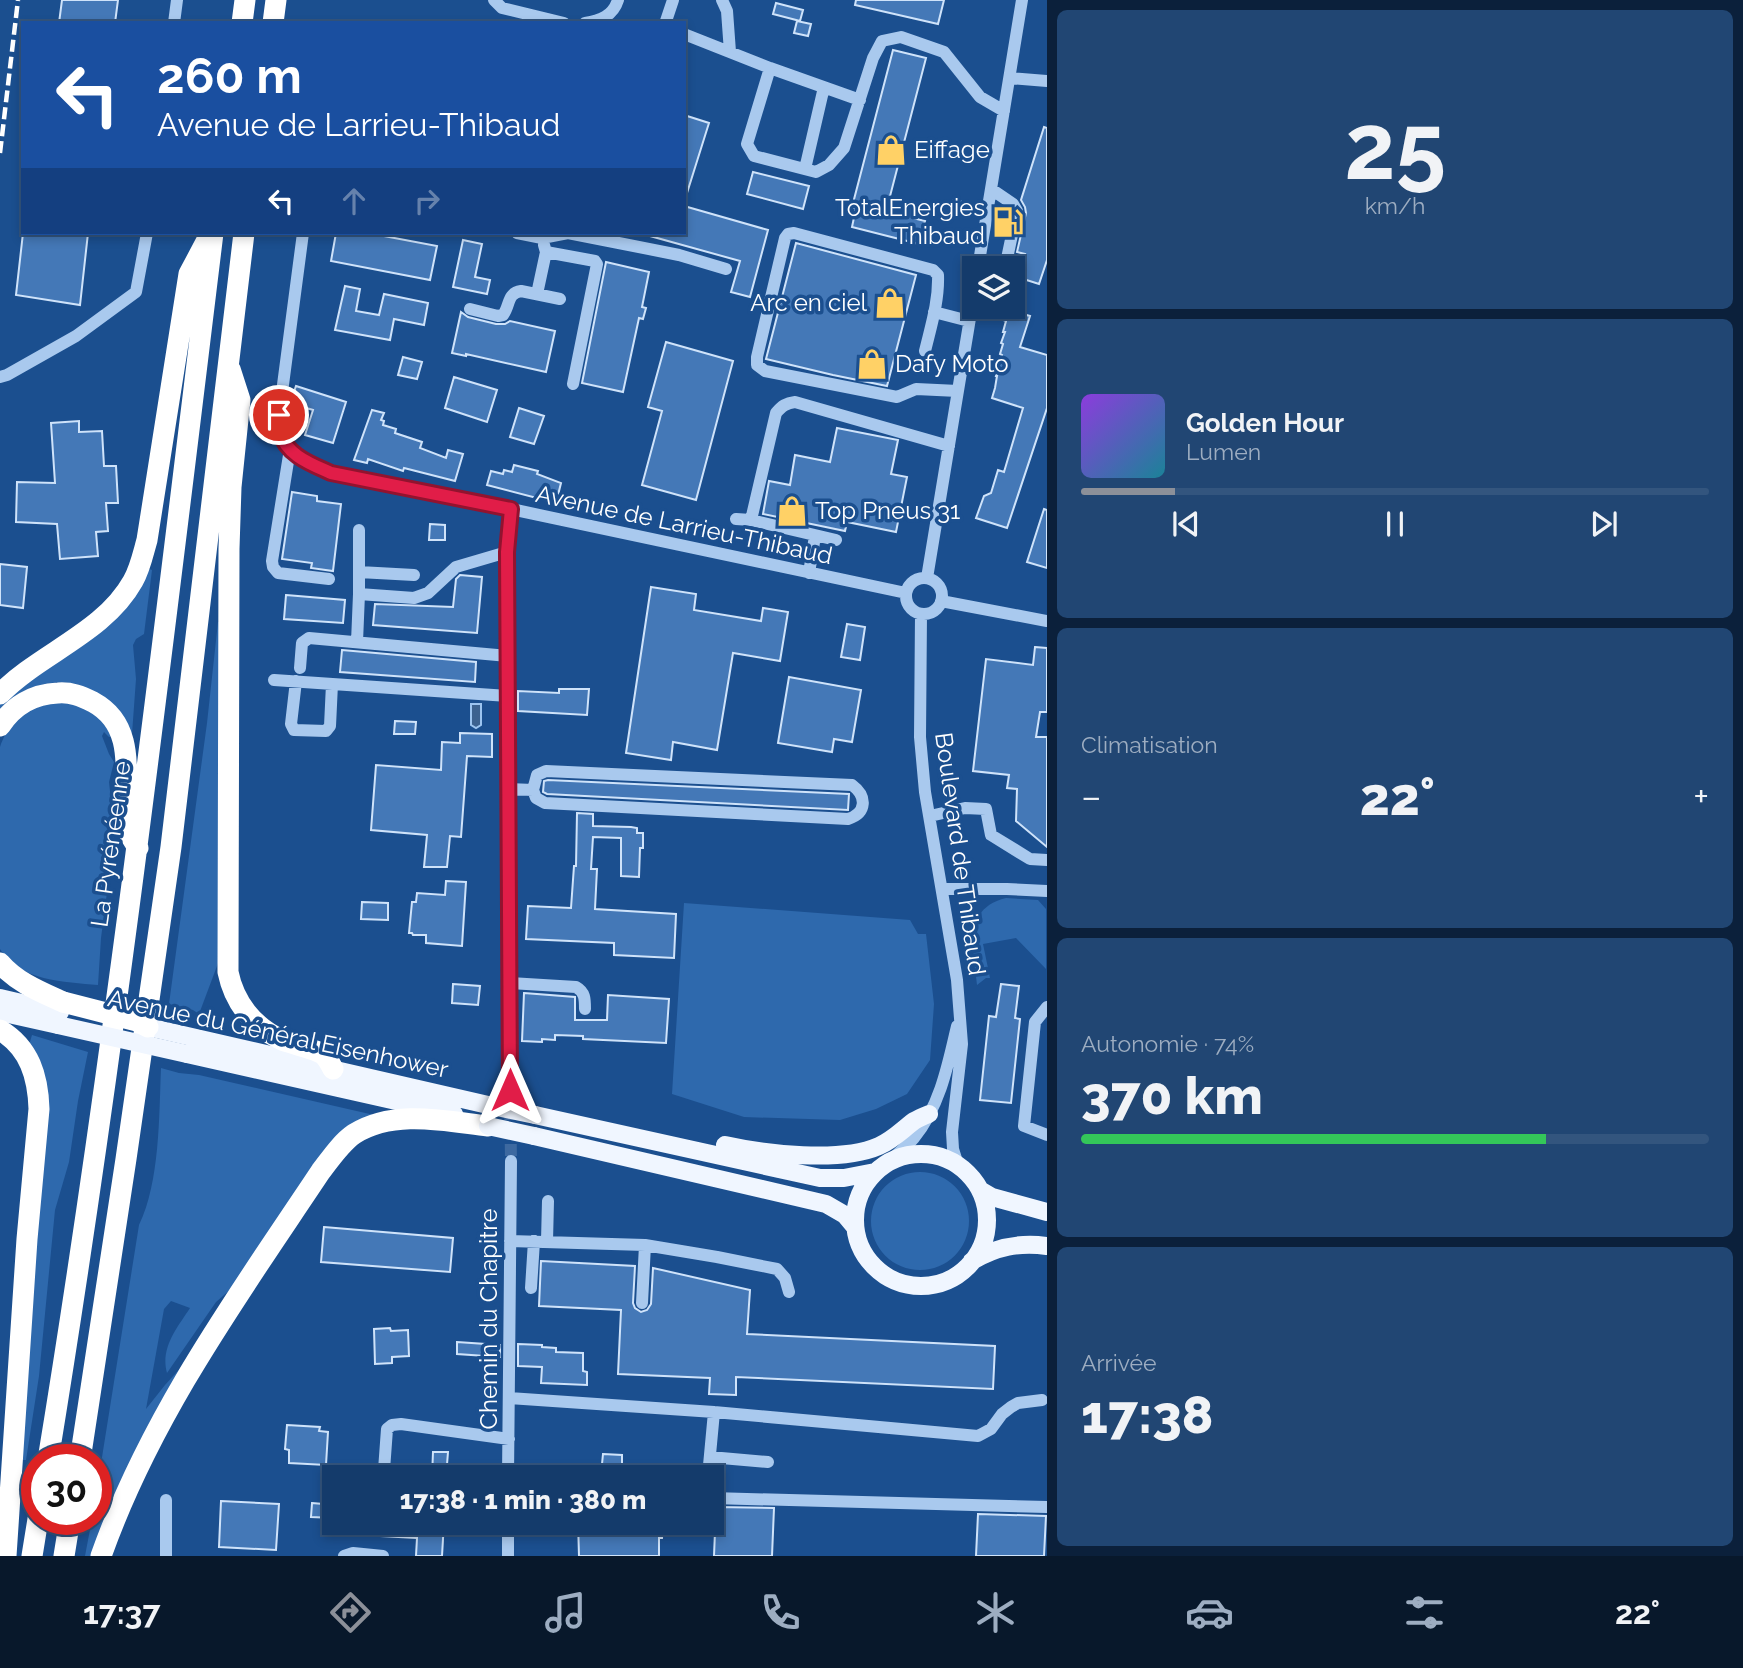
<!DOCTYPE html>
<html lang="fr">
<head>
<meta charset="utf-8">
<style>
	:root { --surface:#143b6b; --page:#214673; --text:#f1f3f6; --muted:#9dadc1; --line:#33557e; --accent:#8c9099 }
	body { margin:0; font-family:Raleway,sans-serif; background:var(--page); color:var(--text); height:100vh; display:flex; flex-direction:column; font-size:26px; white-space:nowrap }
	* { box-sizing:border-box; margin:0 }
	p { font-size:23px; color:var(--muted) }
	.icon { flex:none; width:38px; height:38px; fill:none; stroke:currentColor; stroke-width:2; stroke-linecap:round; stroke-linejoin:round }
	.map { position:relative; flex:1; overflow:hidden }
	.panel { display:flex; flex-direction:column; gap:10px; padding:10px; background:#0b203b; width:696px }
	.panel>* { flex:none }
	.guide { position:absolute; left:21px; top:21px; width:665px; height:214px; border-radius:0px; box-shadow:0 4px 10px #0003,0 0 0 2px var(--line); background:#1a4fa0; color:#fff; overflow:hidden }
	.controls { position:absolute; left:962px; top:256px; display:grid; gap:14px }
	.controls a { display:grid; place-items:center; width:63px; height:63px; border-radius:0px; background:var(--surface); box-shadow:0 4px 10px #0003,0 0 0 2px var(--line); font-size:35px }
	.speed { position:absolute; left:21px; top:1444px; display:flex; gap:14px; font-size:35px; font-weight:700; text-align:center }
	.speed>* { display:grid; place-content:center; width:91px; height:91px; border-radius:50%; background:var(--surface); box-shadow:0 4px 10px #0003,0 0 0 2px var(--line); line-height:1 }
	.speed .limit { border:10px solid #d22; background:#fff; color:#111 }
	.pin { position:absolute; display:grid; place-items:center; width:60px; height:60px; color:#fff; margin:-30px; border:4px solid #fff; border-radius:50%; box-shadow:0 2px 7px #0007 }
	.me { position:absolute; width:77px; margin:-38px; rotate:0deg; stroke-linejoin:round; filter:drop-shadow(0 0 5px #0008) }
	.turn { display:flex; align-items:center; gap:24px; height:147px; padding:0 21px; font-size:32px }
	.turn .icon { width:91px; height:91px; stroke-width:2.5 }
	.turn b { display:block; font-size:49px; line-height:60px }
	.lanes { display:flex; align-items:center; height:66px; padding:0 21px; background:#0003; justify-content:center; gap:35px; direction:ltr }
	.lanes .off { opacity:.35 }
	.big { font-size:52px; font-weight:800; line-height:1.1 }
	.panel .widget { flex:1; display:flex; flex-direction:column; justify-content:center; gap:10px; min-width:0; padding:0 24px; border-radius:10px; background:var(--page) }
	.panel .dial { align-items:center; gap:0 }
	.dial b { font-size:91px; line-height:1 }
	.song { display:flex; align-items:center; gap:21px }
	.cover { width:84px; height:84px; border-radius:10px; background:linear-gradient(135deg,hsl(270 70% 55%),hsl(190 70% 35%)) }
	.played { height:7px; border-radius:4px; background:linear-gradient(90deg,var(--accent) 15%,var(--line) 15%) }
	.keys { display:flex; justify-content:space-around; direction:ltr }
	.heat { display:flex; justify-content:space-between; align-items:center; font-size:38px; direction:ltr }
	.charge { height:10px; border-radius:5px; background:linear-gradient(90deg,#34c759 74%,var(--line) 0) }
	.trip { position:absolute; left:322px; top:1465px; width:402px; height:70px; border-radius:0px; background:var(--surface); box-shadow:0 4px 10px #0003,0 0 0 2px var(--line); font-weight:800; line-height:70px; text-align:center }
	.menu { display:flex; height:112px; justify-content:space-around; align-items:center; background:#08182b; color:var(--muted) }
	.menu .icon { width:49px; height:49px }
	.menu .on { color:var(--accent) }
	.menu b { font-size:32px; color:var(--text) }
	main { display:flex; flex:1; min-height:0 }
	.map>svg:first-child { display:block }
	.green { fill:#2e69ad }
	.water { fill:#3c6290; stroke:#9cc4f0; stroke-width:2 }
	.building { fill:#4478b7; stroke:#cfe3fa; stroke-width:2 }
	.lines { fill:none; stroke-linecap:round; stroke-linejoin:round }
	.minor-tunnel { stroke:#3d69a0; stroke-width:12; stroke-dasharray:12 6; stroke-linecap:butt }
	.minor { stroke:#a9c9ee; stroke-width:12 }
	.major { stroke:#f0f6ff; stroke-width:18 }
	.highway { stroke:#fff; stroke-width:21 }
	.rail { stroke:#fff; stroke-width:4.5; stroke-dasharray:12 5; stroke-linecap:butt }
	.major-bridge { stroke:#f0f6ff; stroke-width:18 }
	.highway-bridge { stroke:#fff; stroke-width:21 }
	.route-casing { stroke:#92132f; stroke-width:18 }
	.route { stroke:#e11d48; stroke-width:12 }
	.labels { text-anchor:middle; stroke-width:7; stroke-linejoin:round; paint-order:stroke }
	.poi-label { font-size:24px; fill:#fff; stroke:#1b4f8f; text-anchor:start }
	.street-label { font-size:24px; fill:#fff; stroke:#1b4f8f }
</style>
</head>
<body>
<main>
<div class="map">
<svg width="1047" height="1556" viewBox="0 0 1047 1556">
	<rect width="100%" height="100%" fill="#1b4f8f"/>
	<path class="green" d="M144 567 152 570 144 634 136 639 133 645 136 679 132 734C122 725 89 689 80 685 64 680 46 682 31 688 19 693 8 699 0 710V701Z
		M218 622H220V958L199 1014 193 1010 169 1004 207 723Z
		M63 699 96 713 112 736 109 737 104 732 102 736 109 754 114 762 109 782 113 819 114 839 101 938 98 985C65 982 19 981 0 949V747C16 707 25 710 63 699Z
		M1006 898 1038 900 1046 909V969L1016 938 983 944 990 978H986L977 985C974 951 961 909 1006 898Z
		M684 903 910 920 918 934H926L934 1004 930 1060 907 1094 876 1109 840 1120 744 1117 672 1094Z
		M32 1035 88 1052 78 1101 69 1162 55 1210 39 1376 26 1460H21L30 1322 29 1045Z
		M161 1068 179 1073 199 1075 374 1115 239 1282 216 1302 167 1373C160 1348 177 1328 190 1308L171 1301 164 1309 146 1409 165 1385 186 1362 94 1556H85L92 1519H96V1495L139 1225C160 1182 159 1116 161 1068Z
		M871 1221a49 49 0 1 1 98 0a49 49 0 1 1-98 0Z"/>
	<path class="water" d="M471 704H481V725L476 728 471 725Z"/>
	<path class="building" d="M62 0H118L115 23H59Z
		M856 0H944L938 24 855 5Z
		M776 3 803 10 800 21 773 14Z
		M797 21 811 24 808 36 794 33Z
		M893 50 926 58 889 200 916 208 913 218 925 221 919 244 852 227 856 208 852 207Z
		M684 115 709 123 687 193 684 192Z
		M1044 127 1047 128V260L1039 284 1017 277 1025 254 1017 252 1026 213 1025 207 1021 200Z
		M753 172 809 186 803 209 747 194Z
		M684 206 768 230 750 297 731 292 740 261 650 236 651 233H684Z
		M23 233H88L80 305 16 295Z
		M336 233H368L437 246 430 280 331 261Z
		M463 240 482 244 475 277 490 280 487 294 453 287Z
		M796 243 916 275 887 386 833 375 766 359Z
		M606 262 649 272 642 307 646 308 643 319 639 318 623 392 582 383Z
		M345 286 360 289 356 311 379 315 384 294 428 303 424 325 394 319 390 340 335 330Z
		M987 306H994L1030 316 1020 347 1047 355V408L1007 528 976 518 984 496 991 493 998 470 1004 472 1023 408 992 398 995 388 997 376H996L999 366H998L1002 355 1000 354 1003 344 1001 343 1005 332H1003L1006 321 985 313Z
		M461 312 468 317 496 324H505L510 321 555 331 546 372 466 354V356L452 353Z
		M666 342 733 361 696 500 642 485 662 411 648 407Z
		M403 357 422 362 417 379 398 375Z
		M454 377 497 390 487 422 445 408Z
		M296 386 346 402 333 443 305 435 313 410 290 403Z
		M519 408 544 416 534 444 510 437Z
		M372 410 384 413 381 420 384 421 383 425 396 429 395 433 422 442 420 448 446 458 448 450 463 454 455 481 404 468 403 471 368 459 367 463 354 460Z
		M79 421V432L102 431 104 466H116L118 503H106L108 531 96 532 98 556 60 559 57 524 16 522 17 482 55 483 51 423Z
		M837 428 898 440 891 474 907 477 896 532 847 522 845 531 763 514 769 481 790 485 795 455 830 462Z
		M514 465 538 471 537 474 561 483 556 503 487 485 491 471 503 474 504 470 512 472Z
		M292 492 317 496V501L341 504 333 571 311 568 312 563 282 559Z
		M1044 509 1047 510V568L1027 562Z
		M430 524 445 525V540H429Z
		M0 564 27 567 23 608 0 605Z
		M460 575 482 577 477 633 373 625 375 604 453 607 456 579Z
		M651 587 696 594 694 610 761 621 763 608 788 612 780 661 733 653 717 750 673 742 671 760 626 753Z
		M286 595 345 600 343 623 284 619Z
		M847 624 865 627 860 660 841 657Z
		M1035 647 1047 648V712H1040L1036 737H1047V847L1016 821 1017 789 1007 788 1009 775 973 771 986 659 1033 665Z
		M342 650 476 662 475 682 340 672Z
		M789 677 861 690 852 742 834 739 832 752 778 743Z
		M559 689H589L587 715 518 711V691L559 693Z
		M395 721 416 722 415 734H394Z
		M460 733 492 734V757L467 756 461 837 450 836 447 867H424L427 835 371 830 376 765 441 770 442 742 460 743Z
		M548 780 849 794 848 810 547 794 543 792 544 781Z
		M577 813 593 814V826L631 827 637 828V833H643V848H640L639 877 621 876V838L593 837 591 869H597L595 909 676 914 674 958 614 955V943L526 939 528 906 571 908 574 866H576Z
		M446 881 466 882 462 946 426 943V935H413L412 933H409L412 902H416L417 893 445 895Z
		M362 902 388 903V920L361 919Z
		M453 984 480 986 478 1005 452 1003Z
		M1001 984 1019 986 1015 1018 1020 1019 1011 1103 980 1100 989 1016 996 1017Z
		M524 993 575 997V1020H607L608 995 669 999 666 1043 583 1039V1036L555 1035V1040L542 1039V1042L522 1041Z
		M324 1227 453 1238 450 1272 321 1262Z
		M541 1261 635 1266 633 1303 635 1308 641 1312 647 1310 651 1304 653 1268 750 1290 747 1334 995 1346 993 1389 736 1377V1395L709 1394 710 1378 618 1374 621 1310 539 1306Z
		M390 1328 391 1331 408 1330 409 1356 392 1357V1363L375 1364 374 1329Z
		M457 1342 500 1345V1357L457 1354Z
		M518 1344 542 1345V1347L556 1348V1352L583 1353V1371L587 1372V1385L541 1383 542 1367 518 1366Z
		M287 1425 320 1427 319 1431 328 1432 326 1465 289 1463V1450L285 1449Z
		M433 1452H448L446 1477H432Z
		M603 1454 622 1455V1475L601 1474Z
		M221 1501 279 1504 276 1550 219 1547Z
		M312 1503 334 1505V1518L311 1517Z
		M716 1507 774 1508 772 1556H714Z
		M978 1514 1046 1516 1044 1556H976Z
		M382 1522H444L442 1556H416L417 1538 381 1536Z
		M578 1522H663L662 1538H659V1556H579Z"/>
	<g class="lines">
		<path class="minor-tunnel" d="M510 1090 511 1161"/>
		<path class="minor" d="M494 0 502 8 564 23
			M722 0 727 11 730 52
			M174 23 177 0
			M585 23C600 21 613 16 618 0
			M668 23 666 21 673 0
			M684 34 770 68 860 100
			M770 68 747 144 754 156 816 172 829 165 844 148 873 58 882 41 901 37 944 52 980 97 1004 111
			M1010 78 1047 81
			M805 169 824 87
			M991 189 1013 204 1017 211 1005 268
			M955 205 987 215
			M303 233 279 415C279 420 279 426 281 432 286 455 311 464 331 473L511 509 906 593
			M517 233 542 238 568 233 679 255 726 269
			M546 252 595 261 597 264 573 384
			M978 268 1022 0
			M537 294 546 252 544 245
			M470 309 498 316 503 315C510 306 507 293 521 291L560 299
			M934 312 969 321
			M925 351C931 326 939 301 938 275L933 270 794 233 788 234 785 238 757 357V365L765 371 897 397 916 389 958 391
			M0 377 7 375 76 336 136 292 147 233
			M290 449 272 561 273 567 278 573 329 579
			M736 519 751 520
			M359 530V594
			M836 540 751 520 776 413C782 406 786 403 795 402L949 446
			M359 572 414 575
			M809 573 815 536
			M927 578 975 288
			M906 596a18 18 0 1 1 36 0a18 18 0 1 1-36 0Z
			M941 601 1047 621
			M921 614 920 737 925 792 957 980 962 1044 952 1132 953 1149 958 1165
			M357 642 359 594 414 598 428 593 456 567 507 552
			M300 668 302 643 309 638 508 656
			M274 680 508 696
			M296 681 291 724 294 730 326 731 330 726 332 684
			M508 789 533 790 536 798 545 803 848 819C867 813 867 796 852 785L546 771 537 775 533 790
			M930 816 965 808 986 809 991 835 1030 859 1047 860
			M942 889H1007L1047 891
			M510 983 576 987C585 992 585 999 585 1009
			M1047 1007 1035 1022 1024 1126 1047 1135
			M510 1090 507 552 511 509
			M890 1161C898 1153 907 1146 914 1138 940 1106 948 1065 957 1026
			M510 1241 645 1245 717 1257 777 1269 785 1278 789 1292
			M547 1241 548 1201
			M531 1288 534 1241
			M642 1303 645 1245
			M509 1398 714 1412 978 1436 991 1429 1002 1414 1011 1407 1018 1403 1042 1400
			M710 1457 768 1462
			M384 1470 387 1429 392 1425 401 1424 509 1439
			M708 1476 714 1412
			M508 1477 511 1161
			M712 1498 1047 1507
			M166 1556V1500
			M344 1556 353 1553 383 1556
			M508 1556V1522"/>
		<path class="major" d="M0 998 60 1012
			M0 1012 58 1025
			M148 1027 488 1105
			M187 1054 454 1114
			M535 1115 820 1178H844L875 1172
			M534 1136 826 1204 845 1215 855 1227
			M725 1145C766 1154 840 1163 879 1146 893 1140 902 1130 914 1121 919 1118 924 1116 929 1114
			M855 1220a66 66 0 1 1 132 0a66 66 0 1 1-132 0Z
			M980 1190 992 1197 1047 1212
			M972 1261C996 1247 1019 1242 1047 1246"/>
		<path class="highway" d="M242 23 245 0
			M273 23 276 0
			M230 369 240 400 231 487 229 549 228 972C234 1002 253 1027 282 1040 292 1044 317 1049 324 1055 328 1059 331 1065 333 1069
			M0 694C40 653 104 633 133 581 140 569 143 554 147 540L189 274 207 240
			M0 726C13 706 33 694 58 693 71 692 81 696 93 702 130 722 127 761 126 797 125 805 123 817 125 824 127 832 134 841 138 848
			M0 963C16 982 41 992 63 1002
			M0 1030C30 1048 38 1077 39 1109L27 1239 6 1556
			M48 1460C115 1052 163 642 213 233
			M80 1460 126 1159 171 847 244 233
			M32 1556 38 1519
			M64 1556 70 1519
			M101 1556C151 1415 239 1294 321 1171 331 1158 341 1143 354 1134 394 1109 445 1121 488 1126"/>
		<path class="rail" d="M0 153 18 0"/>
		<path class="major-bridge" d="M58 1025 187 1054
			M488 1105 535 1115
			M488 1126 534 1136"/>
		<path class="highway-bridge" d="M63 1002 137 1021 148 1027"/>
	</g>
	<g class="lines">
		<defs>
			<path id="route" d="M279 415C279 420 279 426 280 432 286 455 311 464 331 473L511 509 507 552 510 1090"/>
		</defs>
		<use href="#route" class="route-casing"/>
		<use href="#route" class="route"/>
	</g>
	<defs>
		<symbol id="shop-bare" viewBox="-9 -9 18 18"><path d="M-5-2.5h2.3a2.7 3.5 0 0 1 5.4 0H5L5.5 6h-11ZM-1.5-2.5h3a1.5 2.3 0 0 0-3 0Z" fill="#ffd166" stroke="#1b4f8f" stroke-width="2.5" paint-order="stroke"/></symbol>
		<symbol id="fuel-bare" viewBox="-9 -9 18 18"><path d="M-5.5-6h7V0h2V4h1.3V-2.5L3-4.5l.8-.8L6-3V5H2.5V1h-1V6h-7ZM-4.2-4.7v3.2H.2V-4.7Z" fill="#ffd166" stroke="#1b4f8f" stroke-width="2.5" paint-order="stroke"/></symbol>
	</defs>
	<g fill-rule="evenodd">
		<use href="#shop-bare" x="869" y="128" width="44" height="44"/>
		<use href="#fuel-bare" x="986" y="200" width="44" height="44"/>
		<use href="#shop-bare" x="868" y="281" width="44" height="44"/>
		<use href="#shop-bare" x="850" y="342" width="44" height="44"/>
		<use href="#shop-bare" x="770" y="489" width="44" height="44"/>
	</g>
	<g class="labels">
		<g class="poi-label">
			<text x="914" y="158">Eiffage</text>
			<text x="985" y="216" text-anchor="end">TotalEnergies<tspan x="985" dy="28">Thibaud</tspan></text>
			<text x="867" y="311" text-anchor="end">Arc en ciel</text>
			<text x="895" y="372">Dafy Moto</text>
			<text x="815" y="519">Top Pneus 31</text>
		</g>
		<g class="street-label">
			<text transform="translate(684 525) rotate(12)" y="8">Avenue de Larrieu-Thibaud</text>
			<text transform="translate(111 844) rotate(-82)" y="8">La Pyrénéenne</text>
			<text transform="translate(960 854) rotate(82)" y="8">Boulevard de Thibaud</text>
			<text transform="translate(278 1034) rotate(12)" y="8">Avenue du Général Eisenhower</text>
			<text transform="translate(489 1319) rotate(-90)" y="8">Chemin du Chapitre</text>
		</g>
	</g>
</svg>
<div class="controls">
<a><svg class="icon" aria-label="layers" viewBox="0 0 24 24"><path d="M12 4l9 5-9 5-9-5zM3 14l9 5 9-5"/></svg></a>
</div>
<div class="speed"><div class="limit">30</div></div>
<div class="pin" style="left:279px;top:415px;background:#d93025"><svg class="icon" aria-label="arrive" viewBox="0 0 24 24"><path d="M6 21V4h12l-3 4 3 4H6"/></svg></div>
<svg class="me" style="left:510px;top:1090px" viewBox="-20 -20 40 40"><path d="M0-17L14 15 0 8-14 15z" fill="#e11d48" stroke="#fff" stroke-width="4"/></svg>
<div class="trip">17:38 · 1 min · 380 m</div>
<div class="guide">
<div class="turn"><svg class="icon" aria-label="left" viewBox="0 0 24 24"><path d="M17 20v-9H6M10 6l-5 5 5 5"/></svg><div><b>260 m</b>Avenue de Larrieu-Thibaud</div></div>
<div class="lanes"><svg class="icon" aria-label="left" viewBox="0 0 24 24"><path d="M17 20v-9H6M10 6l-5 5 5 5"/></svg><svg class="icon off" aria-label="ahead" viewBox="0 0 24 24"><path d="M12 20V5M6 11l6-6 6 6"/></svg><svg class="icon off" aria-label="right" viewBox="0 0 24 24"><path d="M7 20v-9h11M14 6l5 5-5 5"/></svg></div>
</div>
</div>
<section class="panel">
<div class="widget dial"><b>25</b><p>km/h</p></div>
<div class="widget">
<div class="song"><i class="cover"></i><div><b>Golden Hour</b><p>Lumen</p></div></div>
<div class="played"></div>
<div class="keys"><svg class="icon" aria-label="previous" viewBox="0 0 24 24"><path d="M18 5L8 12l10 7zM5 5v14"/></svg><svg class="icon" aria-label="pause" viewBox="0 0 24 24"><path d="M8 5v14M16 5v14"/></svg><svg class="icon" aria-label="next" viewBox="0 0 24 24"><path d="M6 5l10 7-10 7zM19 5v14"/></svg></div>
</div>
<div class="widget"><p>Climatisation</p>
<div class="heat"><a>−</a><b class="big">22°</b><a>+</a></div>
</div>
<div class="widget"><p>Autonomie · 74%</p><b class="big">370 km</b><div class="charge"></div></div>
<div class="widget"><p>Arrivée</p><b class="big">17:38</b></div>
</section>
</main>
<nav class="menu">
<b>17:37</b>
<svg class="icon on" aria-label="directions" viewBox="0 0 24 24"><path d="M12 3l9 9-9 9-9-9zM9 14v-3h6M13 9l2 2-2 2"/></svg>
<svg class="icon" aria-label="music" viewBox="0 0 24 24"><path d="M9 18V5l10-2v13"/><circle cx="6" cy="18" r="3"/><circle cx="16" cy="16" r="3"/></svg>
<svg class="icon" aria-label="phone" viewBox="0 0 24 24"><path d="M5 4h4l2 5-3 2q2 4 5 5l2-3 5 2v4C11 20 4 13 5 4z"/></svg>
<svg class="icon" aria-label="climate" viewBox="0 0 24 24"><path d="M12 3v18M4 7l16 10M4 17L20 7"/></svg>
<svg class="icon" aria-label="car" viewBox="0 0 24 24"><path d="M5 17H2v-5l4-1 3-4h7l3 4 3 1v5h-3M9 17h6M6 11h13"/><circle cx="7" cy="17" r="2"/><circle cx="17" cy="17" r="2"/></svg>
<svg class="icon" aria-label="filters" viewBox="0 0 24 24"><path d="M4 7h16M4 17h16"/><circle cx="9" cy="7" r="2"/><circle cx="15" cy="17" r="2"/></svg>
<b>22°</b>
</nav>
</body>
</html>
